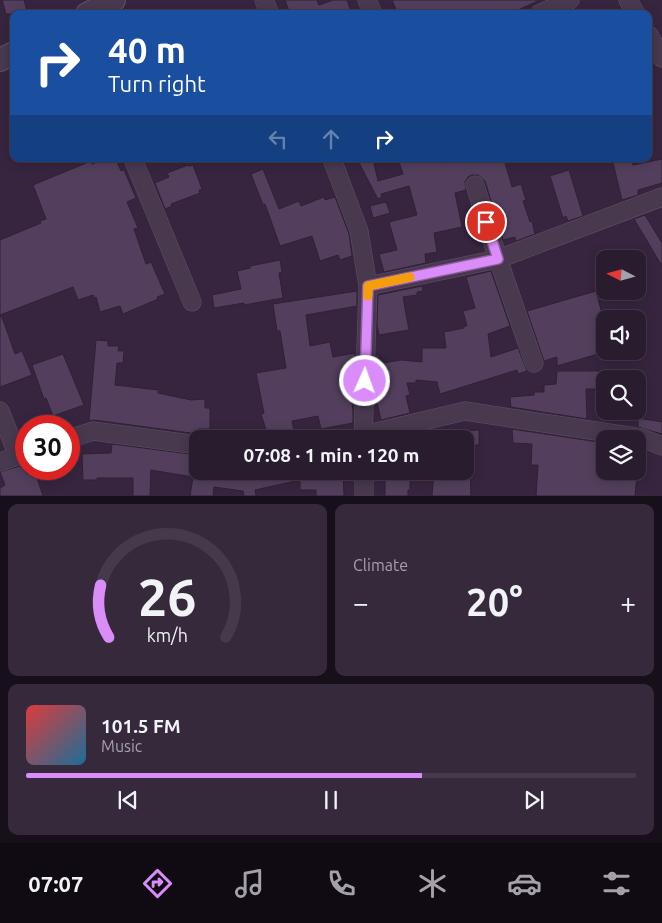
<!DOCTYPE html>
<html lang="en">
<head>
<meta charset="utf-8">
<style>
	:root { --surface:#291c2f; --page:#35293b; --text:#f1f3f6; --muted:#a5a1aa; --line:#453a4b; --accent:#da8cf8 }
	body { margin:0; font-family:Ubuntu,sans-serif; background:var(--page); color:var(--text); height:100vh; display:flex; flex-direction:column; font-size:19px; white-space:nowrap }
	* { box-sizing:border-box; margin:0 }
	p { font-size:16px; color:var(--muted) }
	.icon { flex:none; width:28px; height:28px; fill:none; stroke:currentColor; stroke-width:2; stroke-linecap:round; stroke-linejoin:round }
	.map { position:relative; height:496px; overflow:hidden }
	.sheet { display:flex; flex-direction:column; gap:8px; padding:8px; background:#170f1a; flex:1 }
	.sheet>* { flex:none }
	.banner { position:absolute; left:10px; top:10px; width:642px; height:152px; border-radius:10px; box-shadow:0 2px 12px #0003,0 0 0 1px var(--line); background:#1a4fa0; color:#fff; overflow:hidden }
	.needle { width:32px; rotate:276deg }
	.buttons { position:absolute; left:596px; top:250px; display:grid; gap:10px }
	.buttons a { display:grid; place-items:center; width:50px; height:50px; border-radius:10px; background:var(--surface); box-shadow:0 2px 12px #0003,0 0 0 1px var(--line); font-size:25px }
	.speed { position:absolute; left:15px; top:415px; display:flex; gap:10px; font-size:25px; font-weight:700; text-align:center }
	.speed>* { display:grid; place-content:center; width:65px; height:65px; border-radius:50%; background:var(--surface); box-shadow:0 2px 12px #0003,0 0 0 1px var(--line); line-height:1 }
	.speed .limit { border:8px solid #d22; background:#fff; color:#111 }
	.pin { position:absolute; display:grid; place-items:center; width:42px; height:42px; color:#fff; margin:-21px; border:2px solid #fff; border-radius:50%; box-shadow:0 1px 5px #0007 }
	.me { position:absolute; width:55px; margin:-28px; rotate:2deg; stroke-linejoin:round; filter:drop-shadow(0 0 4px #0008) }
	.turn { display:flex; align-items:center; gap:18px; height:105px; padding:0 15px; font-size:22px }
	.turn .icon { width:65px; height:65px; stroke-width:2.5 }
	.turn b { display:block; font-size:35px; line-height:42px }
	.lanes { display:flex; align-items:center; height:48px; padding:0 15px; background:#0003; justify-content:center; gap:25px; direction:ltr }
	.lanes .off { opacity:.35 }
	.big { font-size:38px; font-weight:700; line-height:1.1 }
	.sheet .card { flex:1; display:flex; flex-direction:column; justify-content:center; gap:8px; min-width:0; padding:0 18px; border-radius:10px; background:var(--page) }
	.sheet .dial { align-items:center; gap:0 }
	.dial svg { height:130px; overflow:visible; fill:none; stroke:var(--line); stroke-width:7; stroke-linecap:round; text-anchor:middle }
	.dial text { fill:var(--text); stroke:none }
	.song { display:flex; align-items:center; gap:15px }
	.cover { width:60px; height:60px; border-radius:8px; background:linear-gradient(135deg,hsl(0 70% 55%),hsl(200 70% 35%)) }
	.played { height:5px; border-radius:2px; background:linear-gradient(90deg,var(--accent) 65%,var(--line) 65%) }
	.keys { display:flex; justify-content:space-around; direction:ltr }
	.heat { display:flex; justify-content:space-between; align-items:center; font-size:28px; direction:ltr }
	.sheet .tiles { flex:1; display:grid; gap:8px; grid-template-columns:1fr 1fr }
	.card:last-child { grid-column:span 2 }
	.trip { position:absolute; left:189px; top:430px; width:285px; height:50px; border-radius:10px; background:var(--surface); box-shadow:0 2px 12px #0003,0 0 0 1px var(--line); font-weight:700; line-height:50px; text-align:center }
	.menu { display:flex; height:80px; justify-content:space-around; align-items:center; background:#100b13; color:var(--muted) }
	.menu .icon { width:35px; height:35px }
	.menu .selected { color:var(--accent) }
	.menu b { font-size:22px; color:var(--text) }
	.map>svg:first-child { display:block }
	.building { fill:#533f5d; stroke:#302036 }
	.lines { fill:none; stroke-linecap:round; stroke-linejoin:round }
	.minor-casing { stroke:#615167; stroke-width:19 }
	.tertiary-casing { stroke:#615167; stroke-width:24 }
	.minor { stroke:#48394f; stroke-width:18 }
	.tertiary { stroke:#48394f; stroke-width:22 }
	.route-casing { stroke:#8e5ba1; stroke-width:12 }
	.route { stroke:#da8cf8; stroke-width:9 }
	.slow { stroke:#f59e0b; stroke-width:9 }
</style>
</head>
<body>
<div class="map">
<svg width="662" height="496" viewBox="0 0 662 496">
	<rect width="100%" height="100%" fill="#37253f"/>
	<path class="building" d="M2 0H24L28 14H6Z
		M285 0H317L319 5 333 0H347L352 14H290Z
		M392 0H540L509 14H398Z
		M106 159H116L121 171 124 170 136 198 127 202 138 228 134 229 146 264 151 262 165 294 157 297 158 299 123 314 120 306 100 312 96 297 94 298 93 295 78 300 73 287 0 315V240L41 223 40 221 46 219 33 185 91 161 92 164Z
		M366 159H373L378 181 403 174 398 159H446L447 163 463 159H504L512 187 521 184 526 200 523 201 530 222 532 221 535 234 516 241 515 237 503 240 485 181 478 175H472L468 177 465 182 466 190 455 193 462 227 434 233 437 252 425 254 426 263 384 272 379 254 397 250 389 222 417 215 409 186 381 194 382 197 378 199 358 161Z
		M612 159H631L633 165 662 159V183L638 190V195L622 200Z
		M188 165 189 166 193 165 202 189 199 190 200 193 171 204 172 206 165 209 155 183 169 177 167 173Z
		M263 169 279 209 299 201 301 206 324 197 325 200 335 197 349 234 352 256 340 260 338 255 320 261 312 236 280 246 265 204 263 205 251 174Z
		M569 170 583 216 568 221 566 216 563 218 550 176Z
		M386 202 390 213 373 218 370 206Z
		M645 215 662 243V266L634 219Z
		M280 260 282 272 279 273 283 298 244 305V303L214 308 212 295 241 289 237 271 250 268V266Z
		M491 271 510 326 488 334 491 357 518 348 527 371 518 374 517 370 440 394 437 382 416 380V383H407L410 395 406 396 410 413 381 420 375 394 376 355H379L378 364 401 360 422 362V348H446L444 332 464 328V326H467L463 311 475 308 466 277Z
		M422 286 423 291 417 292V295L403 297 409 330 379 335 377 325 378 295Z
		M357 291V306L306 315 310 346 330 342 333 357 355 353 354 396H351L353 411V423L321 429 318 416 292 421 296 439H269L261 414 264 413 256 373 286 368 280 331H277L273 304Z
		M596 291 605 325V352L557 366V357L544 361 527 311Z
		M0 317H2L15 354 22 351 32 375 0 387Z
		M96 340 108 341V346H119L118 351H124L123 363H117L115 385 158 390V393L191 400 205 399V408H210V429H198V434L94 420 89 421Z
		M63 354 84 405 53 416 46 398 44 399 32 365Z
		M557 371H605V389H586L587 419 511 407 510 397 534 395V392H544V385L556 384Z
		M638 418 662 422V434L638 427Z
		M512 429 605 443V452L597 473 623 476V474L637 475 635 496H536L538 465H531L532 444 513 443Z
		M479 430V445H465V431Z
		M112 444 198 455V471H343L344 496H316V490H300V480L255 490 256 496H244L243 491 214 487 213 496H190L193 477 151 470 150 496H133V478H97V480H83L82 454 111 453Z
		M26 464V469H34L43 496H0V488L5 485 0 472Z
		M385 471H410V490H408V496H385Z
		M434 471H470L471 496H432Z"/>
	<g class="lines">
		<defs>
			<path id="minor" d="M264 0 270 14
				M367 0 373 14
				M628 0 636 14
				M539 14 570 0
				M649 35 662 58
				M133 159 192 302
				M332 159 359 231 368 286 363 439
				M475 185 498 259 534 363
				M368 286 498 259 662 197
				M0 411 18 456
				M69 439 93 431 198 445
				M364 439 376 432 465 411 642 438 662 446
				M0 462 26 453
				M364 471V496"/>
			<path id="tertiary" d="M87 14 114 0
				M0 60 14 53"/>
		</defs>
		<use href="#minor" class="minor-casing"/>
		<use href="#tertiary" class="tertiary-casing"/>
		<use href="#minor" class="minor"/>
		<use href="#tertiary" class="tertiary"/>
	</g>
	<g class="lines">
		<defs>
			<path id="route" d="M365 381 368 286 498 259 486 222"/>
		</defs>
		<use href="#route" class="route-casing"/>
		<use href="#route" class="route"/>
		<path class="slow" d="M368 296V286L410 277"/>
	</g>
</svg>
<div class="buttons">
<a><svg class="needle" viewBox="-14 -14 28 28"><path d="M0-13l5 13h-10z" fill="#e53935"/><path d="M0 13l5-13h-10z" fill="#a5a1aa"/></svg></a>
<a><svg class="icon" aria-label="sound" viewBox="0 0 24 24"><path d="M4 9h4l5-4v14l-5-4H4zM17 9q2 3 0 6"/></svg></a>
<a><svg class="icon" aria-label="search" viewBox="0 0 24 24"><circle cx="10" cy="10" r="6"/><path d="M15 15l6 6"/></svg></a>
<a><svg class="icon" aria-label="layers" viewBox="0 0 24 24"><path d="M12 4l9 5-9 5-9-5zM3 14l9 5 9-5"/></svg></a>
</div>
<div class="speed"><div class="limit">30</div></div>
<div class="pin" style="left:486px;top:222px;background:#d93025"><svg class="icon" aria-label="arrive" viewBox="0 0 24 24"><path d="M6 21V4h12l-3 4 3 4H6"/></svg></div>
<svg class="me" style="left:365px;top:381px" viewBox="-20 -20 40 40"><circle r="17" fill="#da8cf8" stroke="#fff" stroke-width="3"/><path d="M0-11L8 9 0 5-8 9z" fill="#fff"/></svg>
<div class="trip">07:08 · 1 min · 120 m</div>
<div class="banner">
<div class="turn"><svg class="icon" aria-label="right" viewBox="0 0 24 24"><path d="M7 20v-9h11M14 6l5 5-5 5"/></svg><div><b>40 m</b>Turn right</div></div>
<div class="lanes"><svg class="icon off" aria-label="left" viewBox="0 0 24 24"><path d="M17 20v-9H6M10 6l-5 5 5 5"/></svg><svg class="icon off" aria-label="ahead" viewBox="0 0 24 24"><path d="M12 20V5M6 11l6-6 6 6"/></svg><svg class="icon" aria-label="right" viewBox="0 0 24 24"><path d="M7 20v-9h11M14 6l5 5-5 5"/></svg></div>
</div>
</div>
<section class="sheet">
<div class="tiles">
<div class="card dial"><svg viewBox="0 0 100 80">
<path d="M14 69A42 42 0 1 1 86 69"/>
<path d="M14 69A42 42 0 0 1 9 37" stroke="#da8cf8"/>
<text x="50" y="56" font-size="32" font-weight="700">26</text>
<text x="50" y="72" font-size="11">km/h</text>
</svg></div>
<div class="card"><p>Climate</p>
<div class="heat"><a>−</a><b class="big">20°</b><a>+</a></div>
</div>
<div class="card">
<div class="song"><i class="cover"></i><div><b>101.5 FM</b><p>Music</p></div></div>
<div class="played"></div>
<div class="keys"><svg class="icon" aria-label="previous" viewBox="0 0 24 24"><path d="M18 5L8 12l10 7zM5 5v14"/></svg><svg class="icon" aria-label="pause" viewBox="0 0 24 24"><path d="M8 5v14M16 5v14"/></svg><svg class="icon" aria-label="next" viewBox="0 0 24 24"><path d="M6 5l10 7-10 7zM19 5v14"/></svg></div>
</div>
</div>
</section>
<nav class="menu">
<b>07:07</b>
<svg class="icon selected" aria-label="directions" viewBox="0 0 24 24"><path d="M12 3l9 9-9 9-9-9zM9 14v-3h6M13 9l2 2-2 2"/></svg>
<svg class="icon" aria-label="music" viewBox="0 0 24 24"><path d="M9 18V5l10-2v13"/><circle cx="6" cy="18" r="3"/><circle cx="16" cy="16" r="3"/></svg>
<svg class="icon" aria-label="phone" viewBox="0 0 24 24"><path d="M5 4h4l2 5-3 2q2 4 5 5l2-3 5 2v4C11 20 4 13 5 4z"/></svg>
<svg class="icon" aria-label="climate" viewBox="0 0 24 24"><path d="M12 3v18M4 7l16 10M4 17L20 7"/></svg>
<svg class="icon" aria-label="car" viewBox="0 0 24 24"><path d="M5 17H2v-5l4-1 3-4h7l3 4 3 1v5h-3M9 17h6M6 11h13"/><circle cx="7" cy="17" r="2"/><circle cx="17" cy="17" r="2"/></svg>
<svg class="icon" aria-label="filters" viewBox="0 0 24 24"><path d="M4 7h16M4 17h16"/><circle cx="9" cy="7" r="2"/><circle cx="15" cy="17" r="2"/></svg>
</nav>
</body>
</html>
